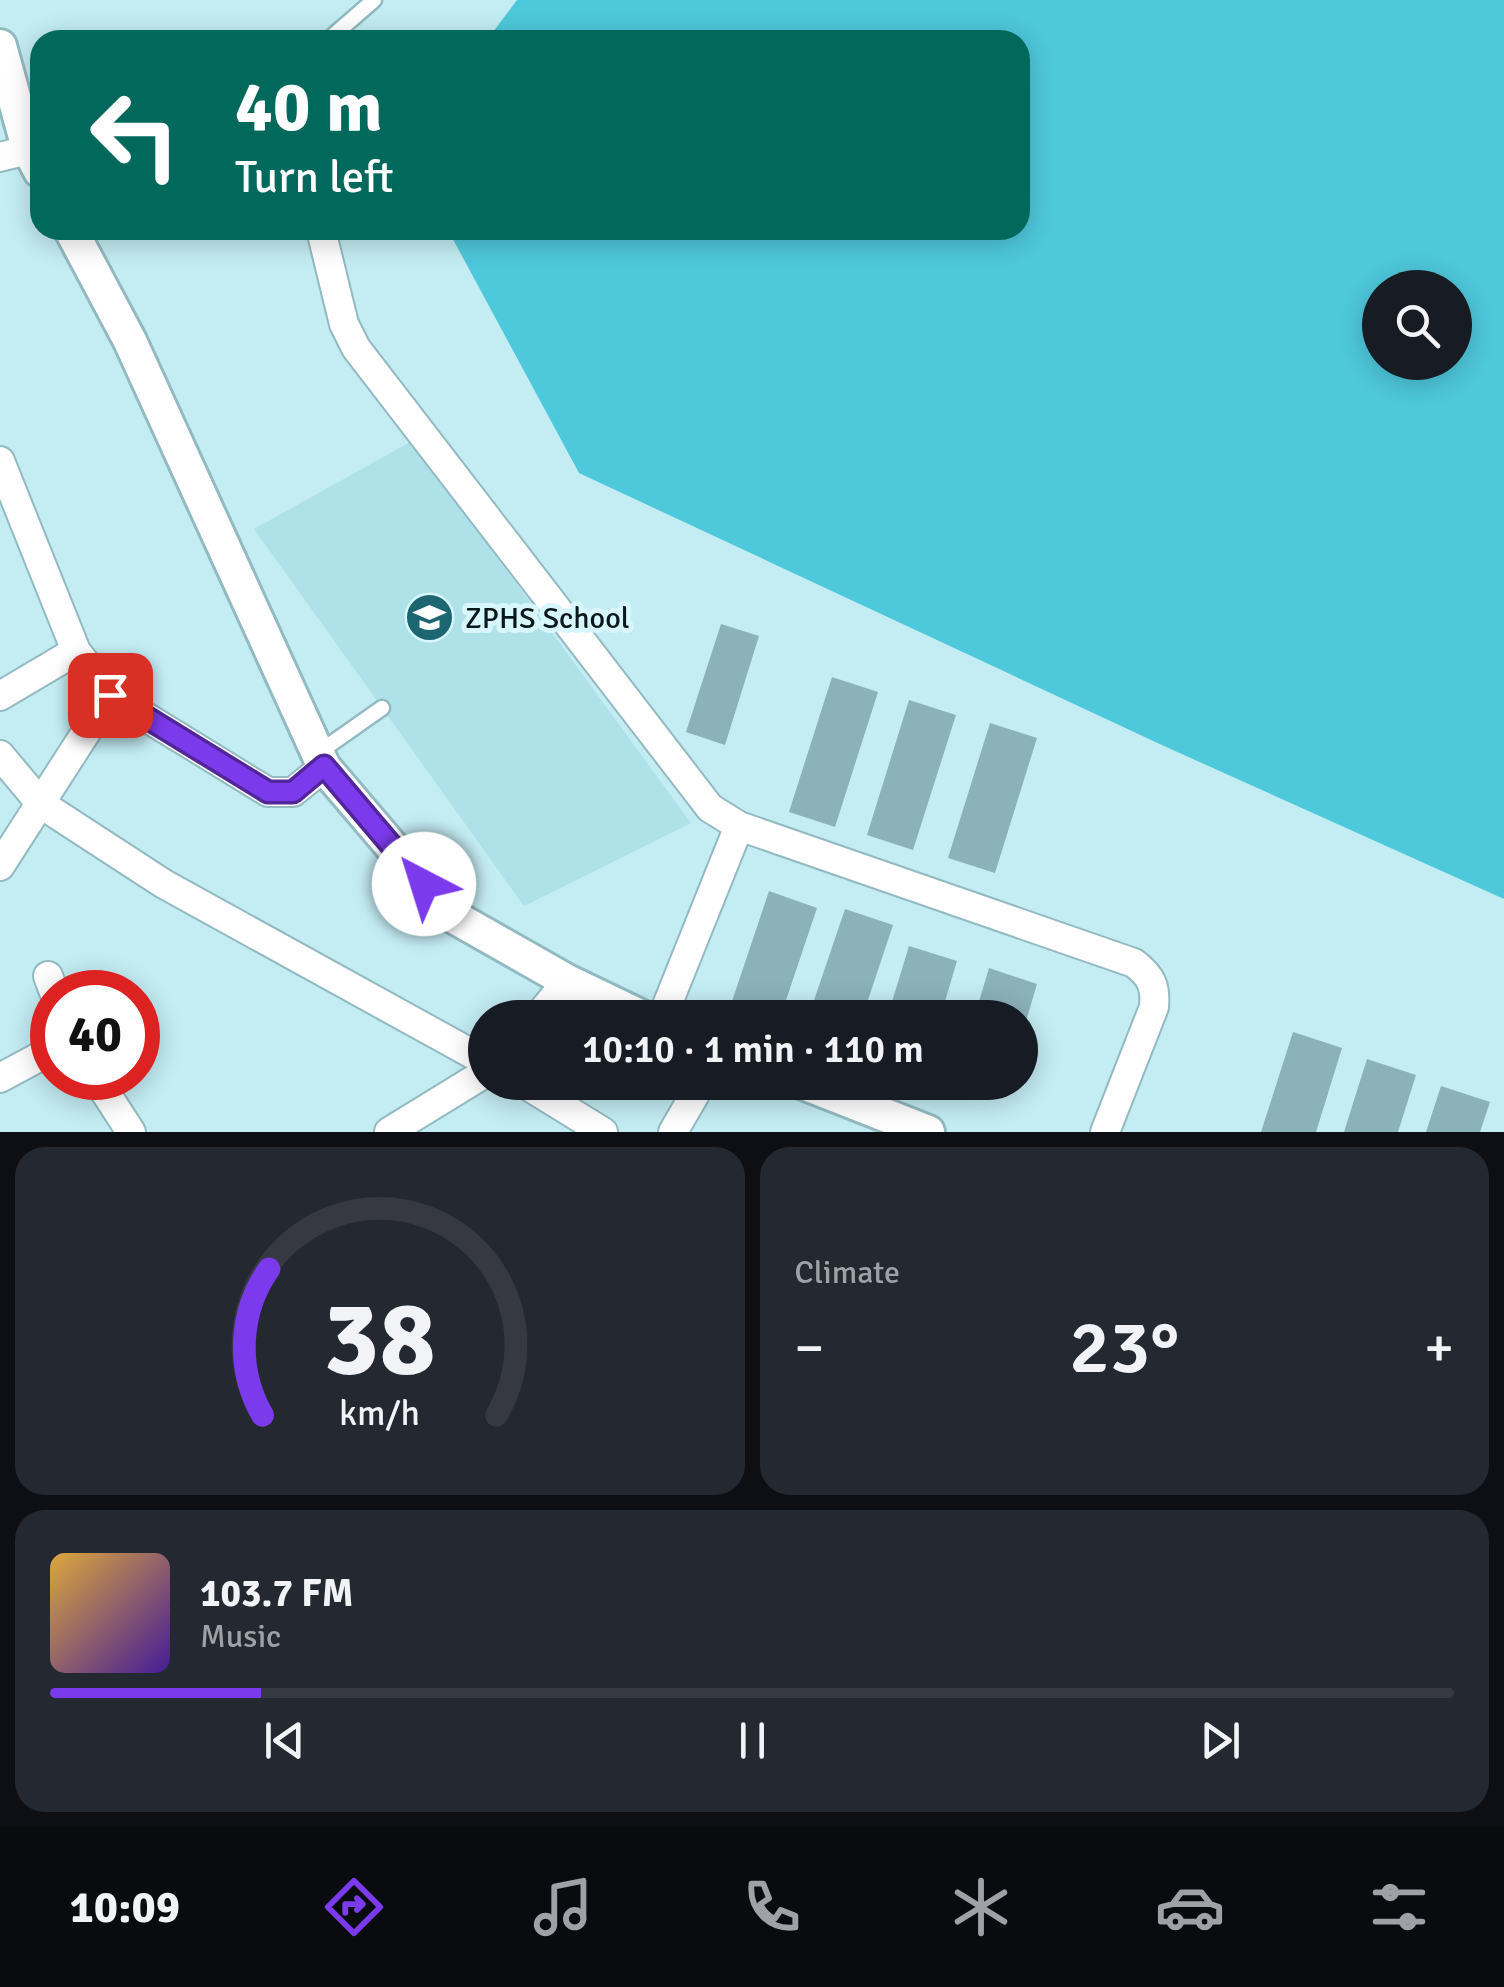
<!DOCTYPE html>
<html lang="en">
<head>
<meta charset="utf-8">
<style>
	:root { --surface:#171b24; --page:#242831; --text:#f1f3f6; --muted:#9ea1a6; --line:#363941; --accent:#7c3aed }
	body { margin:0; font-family:Signika,sans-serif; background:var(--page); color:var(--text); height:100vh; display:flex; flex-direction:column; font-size:38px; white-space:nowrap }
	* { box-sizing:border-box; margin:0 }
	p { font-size:32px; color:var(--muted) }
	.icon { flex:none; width:55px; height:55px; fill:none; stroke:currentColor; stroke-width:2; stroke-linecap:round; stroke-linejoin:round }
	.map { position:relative; height:1132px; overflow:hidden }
	.side { display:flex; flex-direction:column; gap:15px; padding:15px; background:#0d0f14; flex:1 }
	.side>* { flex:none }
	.hud { position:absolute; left:30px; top:30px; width:1000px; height:210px; border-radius:30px; box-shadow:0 5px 25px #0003; background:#00695c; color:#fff; overflow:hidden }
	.buttons { position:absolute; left:1362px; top:270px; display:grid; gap:20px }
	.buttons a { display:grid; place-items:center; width:110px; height:110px; border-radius:50%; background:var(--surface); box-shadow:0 5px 25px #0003; font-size:50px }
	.speed { position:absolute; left:30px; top:970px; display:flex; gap:20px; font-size:50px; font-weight:700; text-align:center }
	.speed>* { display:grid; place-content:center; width:130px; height:130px; border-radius:50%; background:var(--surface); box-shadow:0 5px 25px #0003; line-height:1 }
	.speed .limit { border:15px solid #d22; background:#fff; color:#111 }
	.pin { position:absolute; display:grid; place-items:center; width:85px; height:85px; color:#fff; margin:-42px; border-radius:20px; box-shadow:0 5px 15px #0006 }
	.me { position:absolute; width:110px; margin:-55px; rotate:320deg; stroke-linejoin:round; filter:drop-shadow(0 0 8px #0008) }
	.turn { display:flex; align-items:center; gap:35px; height:210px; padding:0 40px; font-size:45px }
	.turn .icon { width:130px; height:130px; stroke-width:2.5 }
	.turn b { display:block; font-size:70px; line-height:85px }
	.big { font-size:75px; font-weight:600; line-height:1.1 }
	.side .tile { flex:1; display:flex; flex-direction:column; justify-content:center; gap:15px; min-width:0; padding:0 35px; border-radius:30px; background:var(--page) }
	.side .dial { align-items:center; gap:0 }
	.dial svg { height:260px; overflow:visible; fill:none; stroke:var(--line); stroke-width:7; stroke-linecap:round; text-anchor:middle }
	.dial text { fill:var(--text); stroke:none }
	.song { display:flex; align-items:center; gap:30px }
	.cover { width:120px; height:120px; border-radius:15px; background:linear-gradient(135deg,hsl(40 70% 55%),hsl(260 70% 35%)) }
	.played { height:10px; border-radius:5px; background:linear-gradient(90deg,var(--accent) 15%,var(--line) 15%) }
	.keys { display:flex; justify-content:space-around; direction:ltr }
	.heat { display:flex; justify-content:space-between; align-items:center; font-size:55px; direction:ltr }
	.side .tiles { flex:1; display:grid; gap:15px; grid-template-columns:1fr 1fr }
	.tile:last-child { grid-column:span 2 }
	.trip { position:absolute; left:468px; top:1000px; width:570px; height:100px; border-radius:50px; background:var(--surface); box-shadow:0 5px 25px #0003; font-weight:600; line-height:100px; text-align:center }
	.tab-bar { display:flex; height:160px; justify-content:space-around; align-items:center; background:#090b0e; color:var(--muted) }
	.tab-bar .icon { width:70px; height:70px }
	.tab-bar .on { color:var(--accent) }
	.tab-bar b { font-size:45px; color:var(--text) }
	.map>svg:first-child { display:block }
	.built { fill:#afe1e9 }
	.forest { fill:#4ec8db; fill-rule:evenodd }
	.building { fill:#8bb2b9 }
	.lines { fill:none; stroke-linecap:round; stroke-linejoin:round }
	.service-casing { stroke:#93bac1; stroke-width:19 }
	.minor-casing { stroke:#93bac1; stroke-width:32 }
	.tertiary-casing { stroke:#93bac1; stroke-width:38 }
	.service { stroke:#fff; stroke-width:14 }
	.minor { stroke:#fff; stroke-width:28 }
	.tertiary { stroke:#fff; stroke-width:32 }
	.route-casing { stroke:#51269a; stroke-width:25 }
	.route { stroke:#7c3aed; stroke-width:18 }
	.labels { text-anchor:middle; stroke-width:10; stroke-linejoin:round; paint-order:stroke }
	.poi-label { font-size:30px; fill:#09181b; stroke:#d7f7fd; text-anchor:start }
</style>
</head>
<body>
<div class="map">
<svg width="1504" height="1132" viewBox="0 0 1504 1132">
	<rect width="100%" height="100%" fill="#c3ecf3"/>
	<path class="built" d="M412 441 691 823 524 906 254 529Z"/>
	<path class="forest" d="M517 0H1504V899L1164 746 579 473 448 230H1020V40H487ZM1380 288H1455V362H1380Z"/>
	<path class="building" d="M721 624 759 636 725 745 686 732Z
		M832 677 878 692 835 827 789 812Z
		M909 700 956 715 913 850 867 835Z
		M990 723 1037 738 995 873 948 858Z
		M769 891 817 908 780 1018H742L728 1013Z
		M845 909 893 925 862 1018H808Z
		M909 946 957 961 940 1018H887Z
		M989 968 1037 984 1021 1038 1020 1018H974Z
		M1293 1032 1342 1048 1316 1132H1261Z
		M1367 1059 1416 1075 1398 1132H1344Z
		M958 1082H1007L1003 1097Z
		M1441 1086 1490 1102 1480 1132H1426Z"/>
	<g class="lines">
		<defs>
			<path id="service" d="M328 40 374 0
				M318 753 382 708"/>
			<path id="minor" d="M0 157 40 147
				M321 230 344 324 356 348 710 808 739 826 662 1018
				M0 461 76 651 110 695 268 792H293L324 767
				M0 696 76 651
				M0 755 41 804 164 884 485 1061
				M739 826 1134 963C1151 976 1156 986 1154 1007L1105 1132
				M0 866 110 695
				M48 976 54 992
				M537 1018 567 981
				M0 1078 52 1050
				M96 1078 131 1132
				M522 1082 603 1132
				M389 1132 485 1073
				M673 1132 702 1082"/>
			<path id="tertiary" d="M0 46 28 148 40 171
				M71 230 130 341 324 767 449 914 567 981 644 1018
				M801 1082 928 1132"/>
		</defs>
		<use href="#service" class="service-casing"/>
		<use href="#minor" class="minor-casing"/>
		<use href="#tertiary" class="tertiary-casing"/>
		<use href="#service" class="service"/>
		<use href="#minor" class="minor"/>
		<use href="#tertiary" class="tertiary"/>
	</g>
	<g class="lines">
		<defs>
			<path id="route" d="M110 695 268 792H293L324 766 424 884"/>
		</defs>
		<use href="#route" class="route-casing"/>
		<use href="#route" class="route"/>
	</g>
	<defs>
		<symbol id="school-disc" viewBox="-11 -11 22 22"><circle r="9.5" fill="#1b6671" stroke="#d7f7fd"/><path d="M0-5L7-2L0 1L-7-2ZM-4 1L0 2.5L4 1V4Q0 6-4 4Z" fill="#fff"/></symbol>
	</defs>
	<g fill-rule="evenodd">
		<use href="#school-disc" x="402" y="590" width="55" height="55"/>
	</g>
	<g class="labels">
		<g class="poi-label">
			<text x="465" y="628">ZPHS School</text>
		</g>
	</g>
</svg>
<div class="buttons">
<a><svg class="icon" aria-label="search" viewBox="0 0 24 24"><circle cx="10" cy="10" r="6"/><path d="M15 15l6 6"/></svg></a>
</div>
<div class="speed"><div class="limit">40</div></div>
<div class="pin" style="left:110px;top:695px;background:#d93025"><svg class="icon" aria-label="arrive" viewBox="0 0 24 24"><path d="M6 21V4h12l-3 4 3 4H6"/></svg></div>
<svg class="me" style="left:424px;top:884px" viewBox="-20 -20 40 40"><circle r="19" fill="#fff"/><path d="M0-13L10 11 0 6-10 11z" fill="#7c3aed"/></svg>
<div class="trip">10:10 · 1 min · 110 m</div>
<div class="hud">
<div class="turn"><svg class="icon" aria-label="left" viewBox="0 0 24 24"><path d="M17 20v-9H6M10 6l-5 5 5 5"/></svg><div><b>40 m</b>Turn left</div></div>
</div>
</div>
<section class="side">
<div class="tiles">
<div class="tile dial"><svg viewBox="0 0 100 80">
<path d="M14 69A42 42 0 1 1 86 69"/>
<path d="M14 69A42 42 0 0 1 16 24" stroke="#7c3aed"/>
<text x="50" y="56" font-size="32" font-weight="700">38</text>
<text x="50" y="72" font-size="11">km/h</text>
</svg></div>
<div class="tile"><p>Climate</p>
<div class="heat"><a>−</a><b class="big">23°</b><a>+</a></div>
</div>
<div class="tile">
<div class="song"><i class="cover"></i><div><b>103.7 FM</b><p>Music</p></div></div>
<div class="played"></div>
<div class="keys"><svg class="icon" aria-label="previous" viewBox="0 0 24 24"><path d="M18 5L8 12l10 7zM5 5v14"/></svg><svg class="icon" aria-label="pause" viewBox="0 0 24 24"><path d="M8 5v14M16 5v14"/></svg><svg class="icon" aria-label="next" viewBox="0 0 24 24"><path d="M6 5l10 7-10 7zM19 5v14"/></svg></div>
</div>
</div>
</section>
<nav class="tab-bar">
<b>10:09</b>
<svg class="icon on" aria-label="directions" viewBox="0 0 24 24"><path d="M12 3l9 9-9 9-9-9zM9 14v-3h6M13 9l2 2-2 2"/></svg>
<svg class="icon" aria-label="music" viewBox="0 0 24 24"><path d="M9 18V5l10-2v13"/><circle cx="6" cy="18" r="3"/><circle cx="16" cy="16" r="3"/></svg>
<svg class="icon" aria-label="phone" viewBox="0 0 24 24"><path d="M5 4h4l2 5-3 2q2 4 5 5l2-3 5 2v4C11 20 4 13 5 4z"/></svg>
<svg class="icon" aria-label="climate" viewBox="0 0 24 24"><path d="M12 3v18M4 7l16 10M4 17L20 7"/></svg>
<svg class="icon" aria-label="car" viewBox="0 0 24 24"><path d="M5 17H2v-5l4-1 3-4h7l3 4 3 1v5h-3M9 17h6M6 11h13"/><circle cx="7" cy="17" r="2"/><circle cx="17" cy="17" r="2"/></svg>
<svg class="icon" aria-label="filters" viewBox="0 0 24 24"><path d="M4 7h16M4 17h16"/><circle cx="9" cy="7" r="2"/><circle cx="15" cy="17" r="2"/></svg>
</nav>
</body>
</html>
